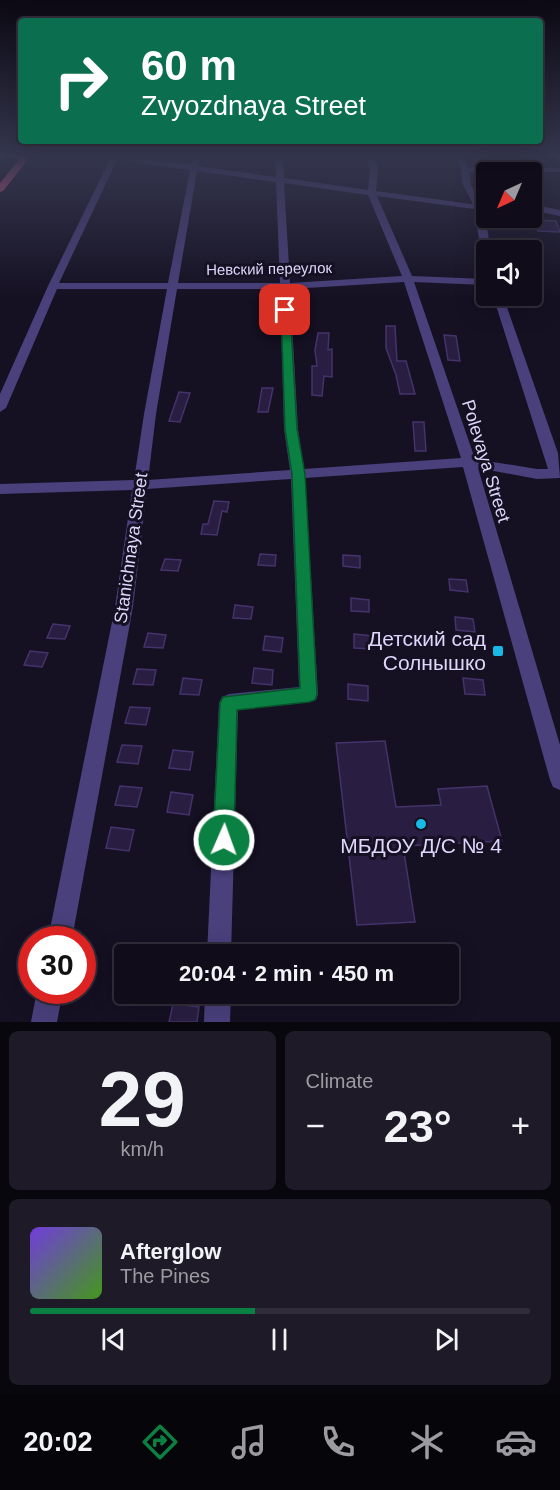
<!DOCTYPE html>
<html lang="en">
<head>
<meta charset="utf-8">
<style>
	:root { --surface:#100c1a; --page:#1e1a27; --text:#f1f3f6; --muted:#9c9ba2; --line:#302c39; --accent:#0b8043 }
	body { margin:0; font-family:Helvetica,sans-serif; background:var(--page); color:var(--text); height:100vh; display:flex; flex-direction:column; font-size:22px; white-space:nowrap }
	* { box-sizing:border-box; margin:0 }
	p { font-size:20px; color:var(--muted) }
	.icon { flex:none; width:33px; height:33px; fill:none; stroke:currentColor; stroke-width:2; stroke-linecap:round; stroke-linejoin:round }
	.map { position:relative; height:1022px; overflow:hidden }
	.drawer { display:flex; flex-direction:column; gap:9px; padding:9px; background:#09070e; flex:1 }
	.drawer>* { flex:none }
	.top-card { position:absolute; left:18px; top:18px; width:525px; height:126px; border-radius:6px; box-shadow:0 6px 24px #0002,0 0 0 2px var(--line); background:#0b6e4f; color:#fff; overflow:hidden }
	.needle { width:39px; rotate:224deg }
	.buttons { position:absolute; left:476px; top:162px; display:grid; gap:12px }
	.buttons a { display:grid; place-items:center; width:66px; height:66px; border-radius:6px; background:var(--surface); box-shadow:0 6px 24px #0002,0 0 0 2px var(--line); font-size:30px }
	.speed { position:absolute; left:18px; top:926px; display:flex; gap:12px; font-size:30px; font-weight:700; text-align:center }
	.speed>* { display:grid; place-content:center; width:78px; height:78px; border-radius:50%; background:var(--surface); box-shadow:0 6px 24px #0002,0 0 0 2px var(--line); line-height:1 }
	.speed .limit { border:9px solid #d22; background:#fff; color:#111 }
	.pin { position:absolute; display:grid; place-items:center; width:51px; height:51px; color:#fff; margin:-26px; border-radius:12px; box-shadow:0 3px 9px #0006 }
	.me { position:absolute; width:66px; margin:-33px; rotate:2deg; stroke-linejoin:round; filter:drop-shadow(0 0 4px #0008) }
	.turn { display:flex; align-items:center; gap:21px; height:126px; padding:0 24px; font-size:27px }
	.turn .icon { width:78px; height:78px; stroke-width:2.5 }
	.turn b { display:block; font-size:42px; line-height:51px }
	.big { font-size:45px; font-weight:700; line-height:1.1 }
	.drawer .widget { flex:1; display:flex; flex-direction:column; justify-content:center; gap:9px; min-width:0; padding:0 21px; border-radius:9px; background:var(--page) }
	.drawer .dial { align-items:center; gap:0 }
	.dial b { font-size:78px; line-height:1 }
	.song { display:flex; align-items:center; gap:18px }
	.cover { width:72px; height:72px; border-radius:9px; background:linear-gradient(135deg,hsl(260 70% 55%),hsl(100 70% 35%)) }
	.played { height:6px; border-radius:3px; background:linear-gradient(90deg,var(--accent) 45%,var(--line) 45%) }
	.keys { display:flex; justify-content:space-around; direction:ltr }
	.heat { display:flex; justify-content:space-between; align-items:center; font-size:33px; direction:ltr }
	.drawer .tiles { flex:1; display:grid; gap:9px; grid-template-columns:1fr 1fr }
	.widget:last-child { grid-column:span 2 }
	.trip { position:absolute; left:114px; top:944px; width:345px; height:60px; border-radius:6px; background:var(--surface); box-shadow:0 6px 24px #0002,0 0 0 2px var(--line); font-weight:700; line-height:60px; text-align:center }
	.menu { display:flex; height:96px; justify-content:space-around; align-items:center; background:#06050a; color:var(--muted) }
	.menu .icon { width:42px; height:42px }
	.menu .on { color:var(--accent) }
	.menu b { font-size:27px; color:var(--text) }
	.map>svg:first-child { display:block }
	.building { fill:#291e41; stroke:#44336b; stroke-width:1.5 }
	.lines { fill:none; stroke-linecap:round; stroke-linejoin:round }
	.minor { fill:#49407c; fill-rule:evenodd }
	.highway { fill:#ee5e93; fill-rule:evenodd }
	.route { fill:#0b8043; stroke:#07532c; stroke-width:1.5 }
	.poi-dot { fill:#18b9e4; stroke:#151022; stroke-width:2 }
	.labels { text-anchor:middle; stroke-width:6; stroke-linejoin:round; paint-order:stroke }
	.far-street-label { font-size:15px; fill:#ded6fb; stroke:#151022 }
	.street-label { font-size:18px; fill:#ded6fb; stroke:#151022 }
	.near-poi-label { font-size:21px; fill:#ded6fb; stroke:#151022; text-anchor:end }
</style>
</head>
<body>
<div class="map">
<svg width="560" height="1022" viewBox="0 0 560 1022">
	<rect width="100%" height="100%" fill="#151022"/>
	<path class="building" d="M533 220 556 221 560 232 538 231Z
		M386 326H395L397 361H406L415 394H400L396 375 386 348Z
		M318 333H329L328 350 332 349V377L324 376 322 396 312 395V366H317L315 350Z
		M444 335 456 336 460 361 448 360Z
		M262 388H273L268 412H258Z
		M179 392 190 393 180 422 169 421Z
		M413 422H424L426 451H415Z
		M214 501 229 502 227 512 222 511 217 535 201 534 203 524H208Z
		M260 554 276 555 275 566 258 565Z
		M343 555 360 556V568L343 566Z
		M165 559 181 560 178 571 161 570Z
		M449 579 466 580 468 592 450 590Z
		M351 598 369 600V612L351 611Z
		M235 605 253 607 251 619 233 618Z
		M455 617 473 619 475 632 456 630Z
		M53 624 70 626 65 639 47 638Z
		M148 633 166 635 163 648 144 647Z
		M354 634 373 636V649L354 648Z
		M265 636 283 638 281 652 263 650Z
		M30 651 48 653 42 667 24 665Z
		M254 668 273 670 272 685 252 683Z
		M137 669 156 670 153 685 133 684Z
		M183 678 202 680 199 695 180 694Z
		M463 678 483 680 485 695 465 694Z
		M348 684 368 686V701L348 699Z
		M130 707 150 708 146 725 125 723Z
		M385 741 396 807 441 805 438 789 487 786 502 841 403 846 415 922 357 925 336 743Z
		M122 745 142 746 138 764 117 762Z
		M173 750 193 752 190 770 169 768Z
		M120 786 142 788 137 807 115 805Z
		M171 792 193 795 189 815 167 812Z
		M111 827 134 830 129 851 106 848Z
		M173 1004 199 1007 197 1022H169Z"/>
	<g class="lines">
		<path class="minor" d="M111 157H133L191 165 194 157H201L198 166 276 177 275 157H283L284 178 368 190 370 170 367 157H375L378 170 376 191 471 204H473L463 185 461 170 456 157H463L468 168H560V172H469L471 185 481 203 486 202V206L483 207 491 250H486V254L481 251 474 209 377 196 412 276 486 279V285L414 282 475 459 537 469H548L493 296H503L558 453 560 478 537 479 478 468 560 745V790L553 787 550 780 463 467 305 478 318 694 316 700 309 702 238 710 231 954H207L219 703 222 697 229 694 299 687 291 479 147 489 133 607 72 939H48L115 607 132 490 0 494V484L134 480 144 414 167 289H57L6 408 0 412V394L48 286ZM117 160 190 170 168 283H59ZM197 171 276 182 280 283H178ZM284 183 368 195 402 276 290 283ZM404 282 461 458 304 469 298 429 290 289ZM177 289H280L284 429 290 470 148 480 156 414Z
			M531 204 560 210V216L531 210Z
			M37 990H63L57 1022H31Z
			M205 993H231L230 1022H204Z"/>
		<path class="highway" d="M21 157H30L3 191 0 192V183Z"/>
	</g>
	<linearGradient id="sky" x2="0" y2="1"><stop stop-color="#0c0913"/><stop offset="0.52" stop-color="#35374f"/><stop offset="1" stop-color="#35374f" stop-opacity="0"/></linearGradient>
	<rect width="560" height="300" fill="url(#sky)"/>
	<path class="route" d="M285 307 290 310 297 429 305 474 317 694 315 700 309 702 237 710 234 840 231 847 224 850 216 847 213 840 220 703 223 697 300 688 292 474 285 429 281 310Z"/>
	<g class="poi-dot">
		<rect x="492" y="645" width="12" height="12" rx="3"/>
		<circle cx="421" cy="824" r="6"/>
	</g>
	<g class="labels">
		<g class="far-street-label">
			<text transform="translate(269 269) rotate(-1)" y="5">Невский переулок</text>
		</g>
		<g class="street-label">
			<text transform="translate(486 461) rotate(73)" y="6">Polevaya Street</text>
			<text transform="translate(131 548) rotate(-82)" y="6">Stanichnaya Street</text>
		</g>
		<g class="near-poi-label">
			<text x="486" y="646">Детский сад<tspan x="486" dy="24">Солнышко</tspan></text>
			<text x="421" y="853" text-anchor="middle">МБДОУ Д/С № 4</text>
		</g>
	</g>
</svg>
<div class="buttons">
<a><svg class="needle" viewBox="-14 -14 28 28"><path d="M0-13l5 13h-10z" fill="#e53935"/><path d="M0 13l5-13h-10z" fill="#9c9ba2"/></svg></a>
<a><svg class="icon" aria-label="sound" viewBox="0 0 24 24"><path d="M4 9h4l5-4v14l-5-4H4zM17 9q2 3 0 6"/></svg></a>
</div>
<div class="speed"><div class="limit">30</div></div>
<div class="pin" style="left:285px;top:310px;background:#d93025"><svg class="icon" aria-label="arrive" viewBox="0 0 24 24"><path d="M6 21V4h12l-3 4 3 4H6"/></svg></div>
<svg class="me" style="left:224px;top:840px" viewBox="-20 -20 40 40"><circle r="17" fill="#0b8043" stroke="#fff" stroke-width="3"/><path d="M0-11L8 9 0 5-8 9z" fill="#fff"/></svg>
<div class="trip">20:04 · 2 min · 450 m</div>
<div class="top-card">
<div class="turn"><svg class="icon" aria-label="right" viewBox="0 0 24 24"><path d="M7 20v-9h11M14 6l5 5-5 5"/></svg><div><b>60 m</b>Zvyozdnaya Street</div></div>
</div>
</div>
<section class="drawer">
<div class="tiles">
<div class="widget dial"><b>29</b><p>km/h</p></div>
<div class="widget"><p>Climate</p>
<div class="heat"><a>−</a><b class="big">23°</b><a>+</a></div>
</div>
<div class="widget">
<div class="song"><i class="cover"></i><div><b>Afterglow</b><p>The Pines</p></div></div>
<div class="played"></div>
<div class="keys"><svg class="icon" aria-label="previous" viewBox="0 0 24 24"><path d="M18 5L8 12l10 7zM5 5v14"/></svg><svg class="icon" aria-label="pause" viewBox="0 0 24 24"><path d="M8 5v14M16 5v14"/></svg><svg class="icon" aria-label="next" viewBox="0 0 24 24"><path d="M6 5l10 7-10 7zM19 5v14"/></svg></div>
</div>
</div>
</section>
<nav class="menu">
<b>20:02</b>
<svg class="icon on" aria-label="directions" viewBox="0 0 24 24"><path d="M12 3l9 9-9 9-9-9zM9 14v-3h6M13 9l2 2-2 2"/></svg>
<svg class="icon" aria-label="music" viewBox="0 0 24 24"><path d="M9 18V5l10-2v13"/><circle cx="6" cy="18" r="3"/><circle cx="16" cy="16" r="3"/></svg>
<svg class="icon" aria-label="phone" viewBox="0 0 24 24"><path d="M5 4h4l2 5-3 2q2 4 5 5l2-3 5 2v4C11 20 4 13 5 4z"/></svg>
<svg class="icon" aria-label="climate" viewBox="0 0 24 24"><path d="M12 3v18M4 7l16 10M4 17L20 7"/></svg>
<svg class="icon" aria-label="car" viewBox="0 0 24 24"><path d="M5 17H2v-5l4-1 3-4h7l3 4 3 1v5h-3M9 17h6M6 11h13"/><circle cx="7" cy="17" r="2"/><circle cx="17" cy="17" r="2"/></svg>
</nav>
</body>
</html>
